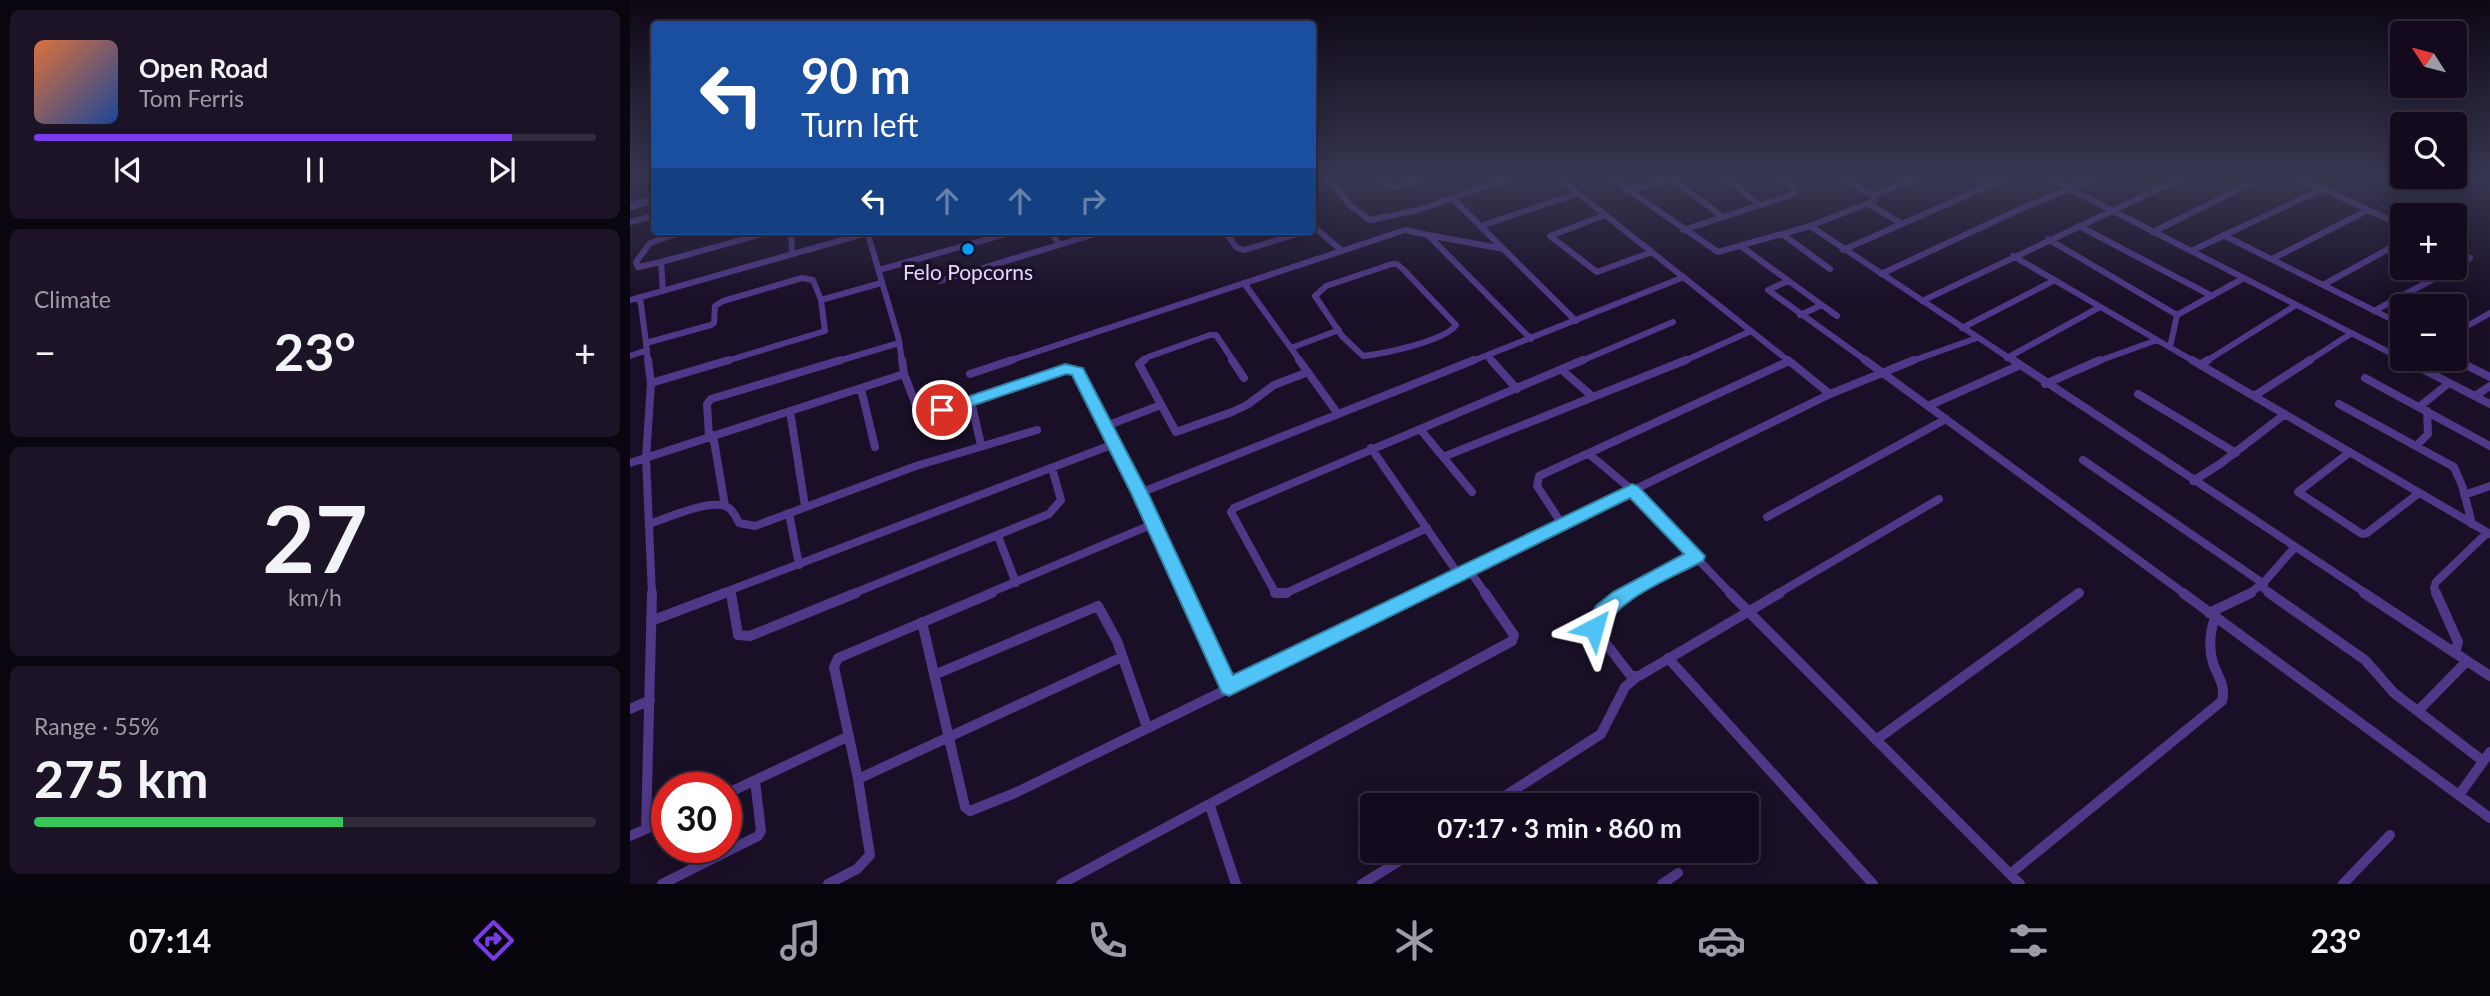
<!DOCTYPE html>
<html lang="en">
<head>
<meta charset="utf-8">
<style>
	:root { --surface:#130b1d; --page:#1c1426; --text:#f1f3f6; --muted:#9d9ba4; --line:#322b3b; --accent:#7c3aed }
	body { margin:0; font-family:Lato,sans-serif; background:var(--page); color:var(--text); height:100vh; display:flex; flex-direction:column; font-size:26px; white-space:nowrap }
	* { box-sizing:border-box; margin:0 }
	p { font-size:23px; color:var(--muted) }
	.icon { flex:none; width:38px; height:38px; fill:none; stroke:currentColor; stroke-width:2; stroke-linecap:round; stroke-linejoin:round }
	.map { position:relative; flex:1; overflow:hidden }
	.panel { display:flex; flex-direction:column; gap:10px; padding:10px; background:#0a0610; width:630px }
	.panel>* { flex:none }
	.hud { position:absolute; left:21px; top:21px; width:665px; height:214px; border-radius:7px; box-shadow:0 4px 18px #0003,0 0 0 2px var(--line); background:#1a4fa0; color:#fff; overflow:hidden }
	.needle { width:46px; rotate:306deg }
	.tools { position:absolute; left:1760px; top:21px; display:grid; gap:14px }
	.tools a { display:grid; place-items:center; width:77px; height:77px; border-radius:7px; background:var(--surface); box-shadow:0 4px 18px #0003,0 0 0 2px var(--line); font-size:35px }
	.speed { position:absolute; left:21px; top:772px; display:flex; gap:14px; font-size:35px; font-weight:700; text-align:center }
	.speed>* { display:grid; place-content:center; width:91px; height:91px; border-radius:50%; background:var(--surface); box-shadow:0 4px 18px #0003,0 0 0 2px var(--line); line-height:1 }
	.speed .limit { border:10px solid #d22; background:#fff; color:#111 }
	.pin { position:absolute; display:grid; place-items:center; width:60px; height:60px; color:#fff; margin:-30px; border:4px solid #fff; border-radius:50%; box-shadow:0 2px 7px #0007 }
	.me { position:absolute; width:77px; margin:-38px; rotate:39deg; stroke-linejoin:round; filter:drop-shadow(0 0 5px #0008) }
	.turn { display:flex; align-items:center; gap:24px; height:147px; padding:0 35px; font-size:32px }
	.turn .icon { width:91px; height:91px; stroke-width:2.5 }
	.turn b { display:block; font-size:49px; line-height:60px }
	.lanes { display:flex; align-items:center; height:66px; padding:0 35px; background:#0003; justify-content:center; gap:35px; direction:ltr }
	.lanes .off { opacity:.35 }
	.big { font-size:52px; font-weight:700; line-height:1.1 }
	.panel .widget { flex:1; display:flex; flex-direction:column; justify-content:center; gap:10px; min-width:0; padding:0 24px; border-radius:10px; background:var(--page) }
	.panel .dial { align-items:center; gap:0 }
	.dial b { font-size:91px; line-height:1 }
	.song { display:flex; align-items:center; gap:21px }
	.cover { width:84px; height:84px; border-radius:10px; background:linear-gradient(135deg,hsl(20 70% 55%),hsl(220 70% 35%)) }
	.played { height:7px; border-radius:4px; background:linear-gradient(90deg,var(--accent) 85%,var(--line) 85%) }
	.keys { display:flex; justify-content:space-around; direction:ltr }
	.heat { display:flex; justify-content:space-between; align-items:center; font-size:38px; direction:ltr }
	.charge { height:10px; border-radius:5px; background:linear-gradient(90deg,#34c759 55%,var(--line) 0) }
	.trip { position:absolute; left:730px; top:793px; width:399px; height:70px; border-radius:7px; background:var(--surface); box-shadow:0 4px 18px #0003,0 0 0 2px var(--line); font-weight:700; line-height:70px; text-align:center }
	.dock { display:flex; height:112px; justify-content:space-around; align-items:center; background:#08040c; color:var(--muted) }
	.dock .icon { width:49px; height:49px }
	.dock .active { color:var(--accent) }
	.dock b { font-size:32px; color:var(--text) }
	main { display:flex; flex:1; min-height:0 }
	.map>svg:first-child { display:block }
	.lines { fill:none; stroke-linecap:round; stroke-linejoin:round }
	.minor-far2 { stroke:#503888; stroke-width:6 }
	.minor-far1 { stroke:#503888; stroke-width:8 }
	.minor { stroke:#503888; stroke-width:10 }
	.tertiary { stroke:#503888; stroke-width:8 }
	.route { fill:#4fc3f7; stroke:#337fa1; stroke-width:2 }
	.poi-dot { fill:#01a2ff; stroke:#190f27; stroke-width:2.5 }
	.labels { text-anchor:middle; stroke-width:7; stroke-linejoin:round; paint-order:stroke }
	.poi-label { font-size:21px; fill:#e5d5ff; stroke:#190f27 }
</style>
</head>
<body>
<main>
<section class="panel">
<div class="widget">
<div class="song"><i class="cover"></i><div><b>Open Road</b><p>Tom Ferris</p></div></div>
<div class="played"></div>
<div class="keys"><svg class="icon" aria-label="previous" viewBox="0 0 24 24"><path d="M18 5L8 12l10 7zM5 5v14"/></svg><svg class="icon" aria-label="pause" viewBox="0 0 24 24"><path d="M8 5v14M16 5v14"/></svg><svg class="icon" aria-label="next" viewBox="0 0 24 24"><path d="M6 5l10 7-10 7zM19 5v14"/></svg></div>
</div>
<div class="widget"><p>Climate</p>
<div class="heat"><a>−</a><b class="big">23°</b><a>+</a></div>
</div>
<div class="widget dial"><b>27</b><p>km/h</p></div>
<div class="widget"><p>Range · 55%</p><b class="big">275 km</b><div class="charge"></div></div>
</section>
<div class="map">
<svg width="1860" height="884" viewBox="0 0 1860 884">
	<rect width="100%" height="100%" fill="#190f27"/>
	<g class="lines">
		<path class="minor-far2" d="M694 175 722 207 740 220 788 210 889 175
			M746 175 760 188 804 175
			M925 175 1160 362
			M977 175 1088 252 1180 226 1244 201 1243 196 1208 175
			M1092 175 1130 205
			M1346 175 1362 184
			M1413 175 1778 362
			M1662 175 1773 226
			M1041 178 1093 217
			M998 191 1052 175
			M1243 196 1294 175
			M822 198 946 321
			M1239 204 1272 224
			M975 215 920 236 967 272 1022 252
			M0 222 24 216
			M682 225 711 250
			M851 226 948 193
			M1180 226 1385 362
			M1449 226 1582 296
			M1053 230 1164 194 1165 189 1148 175
			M161 231 162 254
			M237 231 269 340 272 362
			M420 231 429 244
			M595 231 606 247 614 250 677 231
			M1523 232 1617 185
			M1152 234 1200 269
			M798 235 874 249
			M1593 235 1773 325
			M1418 239 1547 315 1540 347
			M1112 247 1207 316
			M1213 250 1383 175
			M1561 251 1692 189
			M1825 251 1840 258 1825 267
			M1383 256 1565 362
			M1642 259 1738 210
			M31 262 143 231
			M762 264H767L774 270 826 325C815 341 753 354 733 356L712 336 685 296 696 286Z
			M249 270 386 231
			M1251 274 1395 207 1474 175
			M310 281 475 231
			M1158 281 1138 290 1238 362
			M614 283 671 362
			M1693 285 1773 241
			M33 291 31 262 8 267 6 262 20 243 55 231
			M10 297 16 343
			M0 300 237 233
			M191 300 251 283
			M1292 301 1558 175
			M1744 311 1824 268
			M1170 315 1192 305
			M1547 315 1614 278
			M1332 328 1425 280
			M1825 333 1860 313
			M661 348 709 330
			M0 356 17 350
			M858 357 863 362
			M1377 358 1470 307
			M1824 359 1830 362
			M18 362 16 343 81 325 84 323 85 306 93 301 172 278 183 280 191 300 195 331 93 362
			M205 362 269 343
			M376 362 775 230 798 235 901 339
			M512 362 518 357 580 335H586L604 362
			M840 362 1054 277
			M949 362 1043 322
			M1052 362 1121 331
			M1279 362 1347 338
			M1466 362 1527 340
			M1575 362 1666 305
			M1677 362 1722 333"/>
		<path class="minor-far1" d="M18 360 21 383
			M272 360 274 374 289 413 298 414 435 369 448 372 510 493 557 594
			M514 360 509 364 546 432 602 412 617 405 644 385 678 372
			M602 360 614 378
			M669 360 708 414
			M861 360 887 389
			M1158 360 1200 394
			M1235 360 1555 594
			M1383 360 1737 594
			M1562 360 1860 534
			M1775 360 1860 404
			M1826 360 1860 377
			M1570 365 1578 360
			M932 370 963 397 1056 360
			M340 374 382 360
			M1735 378 1860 446
			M21 383 16 458 22 594
			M21 383 99 360
			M1415 384 1470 360
			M231 389 245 447
			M1508 394 1606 453
			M1624 396 1680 360
			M1845 396 1860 386
			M341 401 351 445
			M1709 404 1824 467 1833 488 1842 524
			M1298 406 1388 366
			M1789 407 1819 383
			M160 411 175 506
			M476 426 531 405
			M790 429 842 492
			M83 435 95 506
			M79 437 77 404 81 399 211 360
			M1786 446 1798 434 1797 411
			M741 448 829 575
			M1720 452 1668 492 1732 534 1737 533 1789 493
			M959 454 1002 490 1101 594
			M813 457 963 397
			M1453 460 1634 584
			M0 463 274 374
			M1563 481 1590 464 1655 414
			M510 493 844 360
			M1834 495 1860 486
			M159 513 169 565
			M1137 517 1316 419
			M19 524C37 518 77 500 95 506 103 509 106 517 109 523L125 526 286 466 407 430
			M932 524 907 486 909 476 1159 361
			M797 528 654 594H646L601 512 604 508 953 360
			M368 536 386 583
			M839 570 856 594
			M1631 587 1642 594
			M101 590 102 594
			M90 594 484 444
			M222 594 419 514 431 500 422 468
			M357 594 523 524
			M791 594 1200 394 1284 360
			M994 594 1067 556
			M1147 594 1309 499
			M1619 594 1636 580 1665 547
			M1807 594 1804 588 1806 582 1857 533"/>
		<path class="minor" d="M101 593 108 635 120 636 226 593
			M556 593 599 687
			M645 593H657
			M997 593 979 606 964 628 1001 676H1009L1150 593
			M1100 593 1390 884
			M1553 593 1860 818
			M1639 593 1735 660 1764 693 1853 761
			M1734 593 1860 676
			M1806 593 1828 642 1825 653
			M1579 613 1621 593
			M21 621 95 593
			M292 622 335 807 340 811 385 793 794 593
			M1038 658 1243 884
			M304 675 468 606 487 641 517 727
			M0 709 20 700
			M1788 711 1837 661
			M1246 740 1449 593
			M228 779 492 657
			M96 794 219 736
			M1829 795 1860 752
			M861 805 971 734 995 687 1008 676
			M580 806 606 884
			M16 828 22 593
			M0 836 37 820
			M1380 874 1592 701C1596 686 1588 677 1583 663 1578 647 1580 632 1585 617
			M32 884 128 836 131 831 125 781
			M198 884 227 869 240 855 228 779 204 667 208 658 362 593
			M431 884 882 641 884 635 855 593
			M732 884 787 850
			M1032 884 1048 873
			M1713 884 1760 835"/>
		<path class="tertiary" d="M0 206 24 200"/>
	</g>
	<linearGradient id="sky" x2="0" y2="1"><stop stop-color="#0e0815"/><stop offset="0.59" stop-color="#383752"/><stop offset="1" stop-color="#383752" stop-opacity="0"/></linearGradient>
	<rect width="1860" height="299" fill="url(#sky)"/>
	<path class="route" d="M435 364 453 368 455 372 518 493 603 675 1002 484 1008 486 1075 556 1073 561C1038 580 989 597 971 633L964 635 957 633 954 628 966 606 983 592 1054 554 1000 498 599 696 592 693 501 493 442 375 436 374 312 416 305 410 307 407Z"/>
	<circle class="poi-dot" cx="338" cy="249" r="7"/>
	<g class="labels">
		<g class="poi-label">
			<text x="338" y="280">Felo Popcorns</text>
		</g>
	</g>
</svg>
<div class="tools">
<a><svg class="needle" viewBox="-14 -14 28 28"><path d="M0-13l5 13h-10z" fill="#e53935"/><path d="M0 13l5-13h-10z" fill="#9d9ba4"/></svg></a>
<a><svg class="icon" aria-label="search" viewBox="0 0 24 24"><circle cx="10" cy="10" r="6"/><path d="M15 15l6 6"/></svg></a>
<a>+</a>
<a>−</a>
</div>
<div class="speed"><div class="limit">30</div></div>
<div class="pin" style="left:312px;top:410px;background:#d93025"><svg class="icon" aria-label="arrive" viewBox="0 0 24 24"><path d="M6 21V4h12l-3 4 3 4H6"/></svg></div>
<svg class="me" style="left:964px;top:628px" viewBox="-20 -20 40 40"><path d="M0-17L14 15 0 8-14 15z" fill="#4fc3f7" stroke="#fff" stroke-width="4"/></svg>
<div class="trip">07:17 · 3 min · 860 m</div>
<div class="hud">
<div class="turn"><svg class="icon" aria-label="left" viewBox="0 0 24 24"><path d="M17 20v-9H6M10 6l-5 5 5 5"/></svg><div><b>90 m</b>Turn left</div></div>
<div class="lanes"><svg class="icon" aria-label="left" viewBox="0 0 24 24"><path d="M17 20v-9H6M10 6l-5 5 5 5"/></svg><svg class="icon off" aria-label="ahead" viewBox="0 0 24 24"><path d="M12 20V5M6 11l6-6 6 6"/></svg><svg class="icon off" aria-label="ahead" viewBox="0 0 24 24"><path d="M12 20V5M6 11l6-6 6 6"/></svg><svg class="icon off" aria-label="right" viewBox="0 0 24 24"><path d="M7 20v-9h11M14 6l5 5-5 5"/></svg></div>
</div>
</div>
</main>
<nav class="dock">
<b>07:14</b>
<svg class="icon active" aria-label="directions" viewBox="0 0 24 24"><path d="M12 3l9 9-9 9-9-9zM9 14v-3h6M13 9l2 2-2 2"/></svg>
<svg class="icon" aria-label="music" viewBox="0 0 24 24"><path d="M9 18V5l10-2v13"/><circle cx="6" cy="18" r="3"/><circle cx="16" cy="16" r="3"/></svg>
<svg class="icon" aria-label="phone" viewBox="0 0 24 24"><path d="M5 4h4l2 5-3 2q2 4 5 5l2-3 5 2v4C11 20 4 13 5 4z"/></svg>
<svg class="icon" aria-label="climate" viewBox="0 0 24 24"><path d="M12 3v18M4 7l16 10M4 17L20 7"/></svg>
<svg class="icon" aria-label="car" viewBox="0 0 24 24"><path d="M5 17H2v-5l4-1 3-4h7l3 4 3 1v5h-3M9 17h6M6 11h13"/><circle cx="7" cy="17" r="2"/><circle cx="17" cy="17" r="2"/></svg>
<svg class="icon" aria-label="filters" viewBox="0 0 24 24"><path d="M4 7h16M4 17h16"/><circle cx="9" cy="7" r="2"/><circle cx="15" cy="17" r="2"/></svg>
<b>23°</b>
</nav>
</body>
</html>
